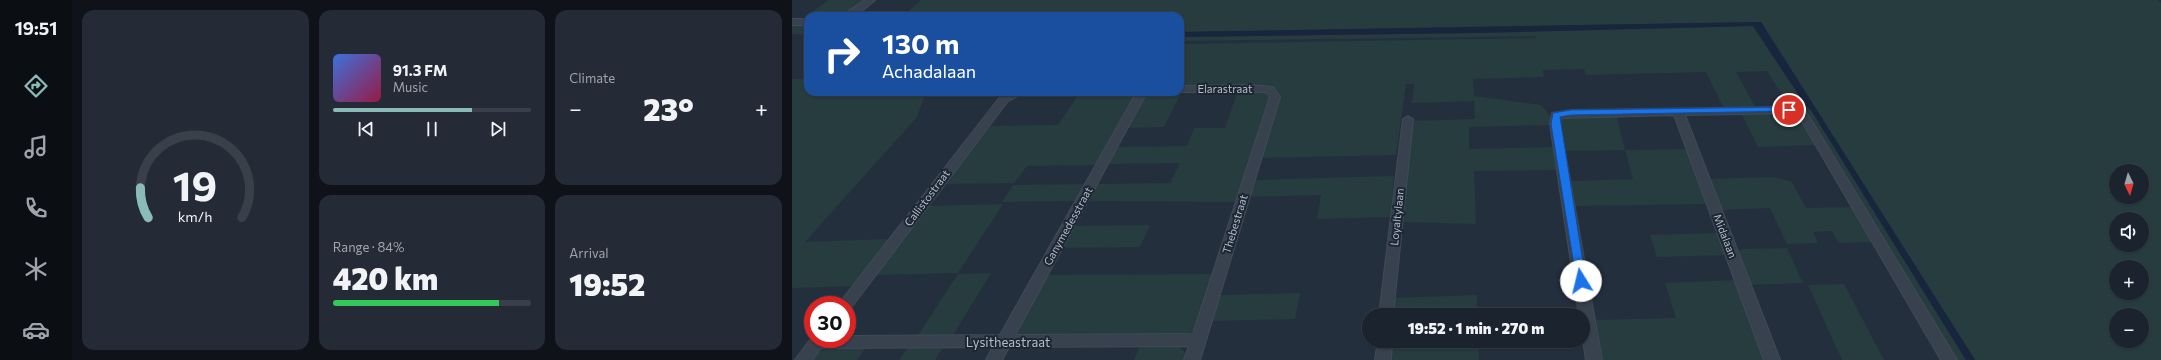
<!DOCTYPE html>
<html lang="en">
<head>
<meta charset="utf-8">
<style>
	:root { --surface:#1b232e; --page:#242b36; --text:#f1f3f6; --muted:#a0a4aa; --line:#39404a; --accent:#8bbbb9 }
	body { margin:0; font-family:Commissioner,sans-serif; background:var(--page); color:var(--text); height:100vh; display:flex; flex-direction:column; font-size:15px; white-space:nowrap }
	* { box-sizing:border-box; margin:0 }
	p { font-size:13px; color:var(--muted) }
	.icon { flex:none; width:22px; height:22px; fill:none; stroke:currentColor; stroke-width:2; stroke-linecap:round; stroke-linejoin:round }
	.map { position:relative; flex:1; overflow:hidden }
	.drawer { display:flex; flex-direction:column; gap:10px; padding:10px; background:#0f1319; width:720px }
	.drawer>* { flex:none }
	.banner { position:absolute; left:12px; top:12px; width:380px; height:84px; border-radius:12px; box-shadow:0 1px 3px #0004,0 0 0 1px var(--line); background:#1a4fa0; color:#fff; overflow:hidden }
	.needle { width:26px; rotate:175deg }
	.fabs { position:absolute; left:1317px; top:164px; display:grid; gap:8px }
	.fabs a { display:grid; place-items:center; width:40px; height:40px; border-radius:50%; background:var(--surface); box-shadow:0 1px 3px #0004,0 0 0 1px var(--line); font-size:20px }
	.speed { position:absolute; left:12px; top:296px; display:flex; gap:8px; font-size:20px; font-weight:700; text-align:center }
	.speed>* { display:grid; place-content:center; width:52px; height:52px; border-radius:50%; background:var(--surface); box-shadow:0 1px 3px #0004,0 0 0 1px var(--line); line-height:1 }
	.speed .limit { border:6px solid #d22; background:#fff; color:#111 }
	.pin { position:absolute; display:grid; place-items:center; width:34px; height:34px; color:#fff; margin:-17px; border:2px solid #fff; border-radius:50%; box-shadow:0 1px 4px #0007 }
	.me { position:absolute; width:44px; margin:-22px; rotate:351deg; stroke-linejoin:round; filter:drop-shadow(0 0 3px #0008) }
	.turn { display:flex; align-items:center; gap:14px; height:84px; padding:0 12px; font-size:18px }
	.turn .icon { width:52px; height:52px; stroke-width:2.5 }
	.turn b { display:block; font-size:28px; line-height:34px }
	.big { font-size:30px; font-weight:800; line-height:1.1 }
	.drawer .widget { flex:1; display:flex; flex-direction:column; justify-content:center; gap:6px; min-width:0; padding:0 14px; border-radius:12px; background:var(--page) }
	.drawer .dial { align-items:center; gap:0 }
	.dial svg { height:104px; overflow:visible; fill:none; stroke:var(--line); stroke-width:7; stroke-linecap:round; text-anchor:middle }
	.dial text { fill:var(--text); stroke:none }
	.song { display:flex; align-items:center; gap:12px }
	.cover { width:48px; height:48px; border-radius:6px; background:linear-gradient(135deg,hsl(220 70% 55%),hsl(340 70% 35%)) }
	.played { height:4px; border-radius:2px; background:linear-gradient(90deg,var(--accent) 70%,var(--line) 70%) }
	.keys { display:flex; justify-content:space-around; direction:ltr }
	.heat { display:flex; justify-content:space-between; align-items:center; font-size:22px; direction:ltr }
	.charge { height:6px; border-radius:3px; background:linear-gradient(90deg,#34c759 84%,var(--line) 0) }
	.drawer .tiles { flex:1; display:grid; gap:10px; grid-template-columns:repeat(3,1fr) }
	.widget:first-child { grid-row:span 2 }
	.trip { position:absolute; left:570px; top:308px; width:228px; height:40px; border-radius:20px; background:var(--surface); box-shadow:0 1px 3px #0004,0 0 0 1px var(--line); font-weight:800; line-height:40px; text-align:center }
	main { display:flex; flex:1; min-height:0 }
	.tabs { display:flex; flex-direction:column; width:72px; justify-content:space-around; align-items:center; background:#0b0e12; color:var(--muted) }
	.tabs .icon { width:28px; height:28px }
	.tabs .on { color:var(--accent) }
	.tabs b { font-size:18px; color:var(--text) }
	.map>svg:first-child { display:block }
	.green { fill:#263c3f; fill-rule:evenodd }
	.water { fill:#17263c }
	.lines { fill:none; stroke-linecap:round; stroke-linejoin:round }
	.minor-casing { stroke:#414a57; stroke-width:2 }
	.minor { fill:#38414e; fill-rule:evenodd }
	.route { fill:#1a73e8; stroke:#114b97 }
	.labels { text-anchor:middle; stroke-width:4; stroke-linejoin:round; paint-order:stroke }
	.street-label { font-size:11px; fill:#b4bcc9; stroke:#1d2633 }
	.near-street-label { font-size:13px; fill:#b4bcc9; stroke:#1d2633 }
</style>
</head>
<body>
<main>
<nav class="tabs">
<b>19:51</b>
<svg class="icon on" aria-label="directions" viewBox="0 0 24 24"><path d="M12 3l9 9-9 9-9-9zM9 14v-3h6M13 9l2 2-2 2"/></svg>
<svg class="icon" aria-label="music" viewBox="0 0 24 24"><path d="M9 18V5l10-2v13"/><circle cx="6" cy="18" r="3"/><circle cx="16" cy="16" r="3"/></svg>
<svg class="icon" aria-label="phone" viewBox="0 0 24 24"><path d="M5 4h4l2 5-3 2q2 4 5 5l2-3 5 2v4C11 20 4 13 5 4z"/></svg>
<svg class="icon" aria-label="climate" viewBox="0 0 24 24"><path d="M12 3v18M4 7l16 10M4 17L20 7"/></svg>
<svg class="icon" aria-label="car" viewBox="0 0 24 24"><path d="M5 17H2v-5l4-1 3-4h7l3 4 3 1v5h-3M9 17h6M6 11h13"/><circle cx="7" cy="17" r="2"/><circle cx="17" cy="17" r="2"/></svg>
</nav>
<section class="drawer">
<div class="tiles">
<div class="widget dial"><svg viewBox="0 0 100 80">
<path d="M14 69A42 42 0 1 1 86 69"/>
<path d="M14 69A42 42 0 0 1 8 46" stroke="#8bbbb9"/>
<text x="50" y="56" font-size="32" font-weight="700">19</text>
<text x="50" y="72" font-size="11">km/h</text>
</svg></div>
<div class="widget">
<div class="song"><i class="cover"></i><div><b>91.3 FM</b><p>Music</p></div></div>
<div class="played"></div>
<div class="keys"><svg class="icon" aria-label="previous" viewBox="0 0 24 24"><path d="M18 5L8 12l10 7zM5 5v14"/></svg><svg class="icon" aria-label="pause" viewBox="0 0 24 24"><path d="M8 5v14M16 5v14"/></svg><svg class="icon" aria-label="next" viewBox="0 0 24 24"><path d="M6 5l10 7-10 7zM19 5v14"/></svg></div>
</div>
<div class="widget"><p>Climate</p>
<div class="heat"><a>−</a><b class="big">23°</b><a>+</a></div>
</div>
<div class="widget"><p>Range · 84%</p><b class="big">420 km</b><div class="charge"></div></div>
<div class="widget"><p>Arrival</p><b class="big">19:52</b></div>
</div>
</section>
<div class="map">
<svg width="1369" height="360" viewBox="0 0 1369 360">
	<rect width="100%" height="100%" fill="#242f3e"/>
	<path class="green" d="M36 0H73C50 19 44 16 16 16V21H9Z
		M129 0H1365L1369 3V360H1183L969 22 388 32V16H111ZM1324 171H1350V197H1324ZM1324 219H1350V245H1324ZM1324 267H1350V293H1324ZM1324 315H1350V341H1324Z
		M16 23V34H0V24Z
		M961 26 1014 106 1019 110 1174 360H1162L1015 113 1010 109 998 107 975 71 944 72 964 108 932 109 914 72 794 75 792 69 751 70 752 77 681 79 682 96 749 105 758 116 759 125 677 127V149L762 147 766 170 682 171 684 224 612 222 617 121 683 119 682 101 620 103 622 84H614L604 155 469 158 482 88 388 87V44L744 38 743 36 388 41V37L683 33Z
		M0 79H16V92H134L125 117 13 242 98 239 62 286 0 288Z
		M446 90H462L476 92 479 98 444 202 295 201 304 184 378 183 388 163 314 164 324 147 395 146 402 128H433Z
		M390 91 372 127 333 128 352 96 362 92Z
		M288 92H339L344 95V97L306 165 235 166 222 183 150 184 196 126 266 125Z
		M949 113 1004 114 1008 116 1026 145 966 147Z
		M824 114 833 150 897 149 917 204 783 206 779 181 841 179 833 150 774 151 769 123 770 119 775 116Z
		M602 176 598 217 525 219 529 195 455 197 461 180Z
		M982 177 1000 182 1014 208 1062 207 1083 242 1047 243 1040 231 1021 232 1026 243 995 244 978 208 928 210 916 179Z
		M293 184 284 201 210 202 221 185Z
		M211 204 166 273 83 275 135 206Z
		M358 225 348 247 268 248 280 226Z
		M929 233 937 255 865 257 858 235Z
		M995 248 1011 283 958 285 947 257V251L952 249Z
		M199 273 160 337 124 338 166 274Z
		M423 274 405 329 394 336 228 337 221 333 254 275Z
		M946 280 976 360H808L801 320 884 318 873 283Z
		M1052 284 1092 360H1050L1016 285Z
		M508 293 503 319 419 321 427 295Z
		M685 295V315H599L600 298Z
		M597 341H686L687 360H596Z
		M348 345H383L388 347 394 354 392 360H342Z
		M117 346H152L143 360H107Z
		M74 347 65 360H16C32 344 53 347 74 347Z"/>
	<path class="water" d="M969 22 1183 360H1174L1019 110 1014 106 961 26 683 33 388 37V32Z"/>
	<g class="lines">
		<defs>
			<path id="minor" d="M73 0H83L65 15 49 16Z
				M0 19H16V25H0Z
				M459 85 481 87 488 97 408 360H392L397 346 217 347 210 360H194L201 347 29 348 20 360H3L21 336V339H55V336L208 335 345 92H355L223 335 401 334 478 97 474 92H388V86Z
				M216 92H234L216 101 58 309 55 310V305H46L208 97Z
				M997 107 1012 109 1018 118 1165 360H1149L1008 118 1005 114 997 113 893 115 988 360H972L882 115 769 118 768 124 810 360H794L791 339V315H787L758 124 760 113 779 110Z
				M616 116 621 119 601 315H587L611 119Z
				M586 341H600L599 360H583Z"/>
		</defs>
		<use href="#minor" class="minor-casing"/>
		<use href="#minor" class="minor"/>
	</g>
	<path class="route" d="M997 107 1001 110 1000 111 779 115 768 117 794 281 789 285 785 284 759 124 761 113 779 110Z"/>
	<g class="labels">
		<g class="street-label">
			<text x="433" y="93">Elarastraat</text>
			<text transform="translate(135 198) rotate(-53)" y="4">Callistostraat</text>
			<text transform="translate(605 217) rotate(-84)" y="4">Loyaltylaan</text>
			<text transform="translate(443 224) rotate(-73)" y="4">Thebestraat</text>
			<text transform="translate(276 226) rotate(-61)" y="4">Ganymedesstraat</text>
			<text transform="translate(933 236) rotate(69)" y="4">Midalaan</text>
		</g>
		<g class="near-street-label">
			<text x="216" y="347">Lysitheastraat</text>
		</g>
	</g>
</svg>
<div class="fabs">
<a><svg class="needle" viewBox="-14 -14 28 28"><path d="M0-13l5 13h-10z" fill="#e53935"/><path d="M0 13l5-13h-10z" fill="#a0a4aa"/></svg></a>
<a><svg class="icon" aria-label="sound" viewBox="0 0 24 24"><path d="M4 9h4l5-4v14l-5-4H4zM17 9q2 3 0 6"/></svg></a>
<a>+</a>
<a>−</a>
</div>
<div class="speed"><div class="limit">30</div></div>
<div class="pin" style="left:997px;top:110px;background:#d93025"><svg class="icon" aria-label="arrive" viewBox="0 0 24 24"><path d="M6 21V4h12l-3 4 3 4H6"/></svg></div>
<svg class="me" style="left:789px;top:281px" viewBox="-20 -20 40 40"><circle r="19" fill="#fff"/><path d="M0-13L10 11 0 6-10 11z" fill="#1a73e8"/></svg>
<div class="trip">19:52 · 1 min · 270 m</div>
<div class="banner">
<div class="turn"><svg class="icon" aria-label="right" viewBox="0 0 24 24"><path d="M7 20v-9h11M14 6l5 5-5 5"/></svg><div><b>130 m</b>Achadalaan</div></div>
</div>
</div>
</main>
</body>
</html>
